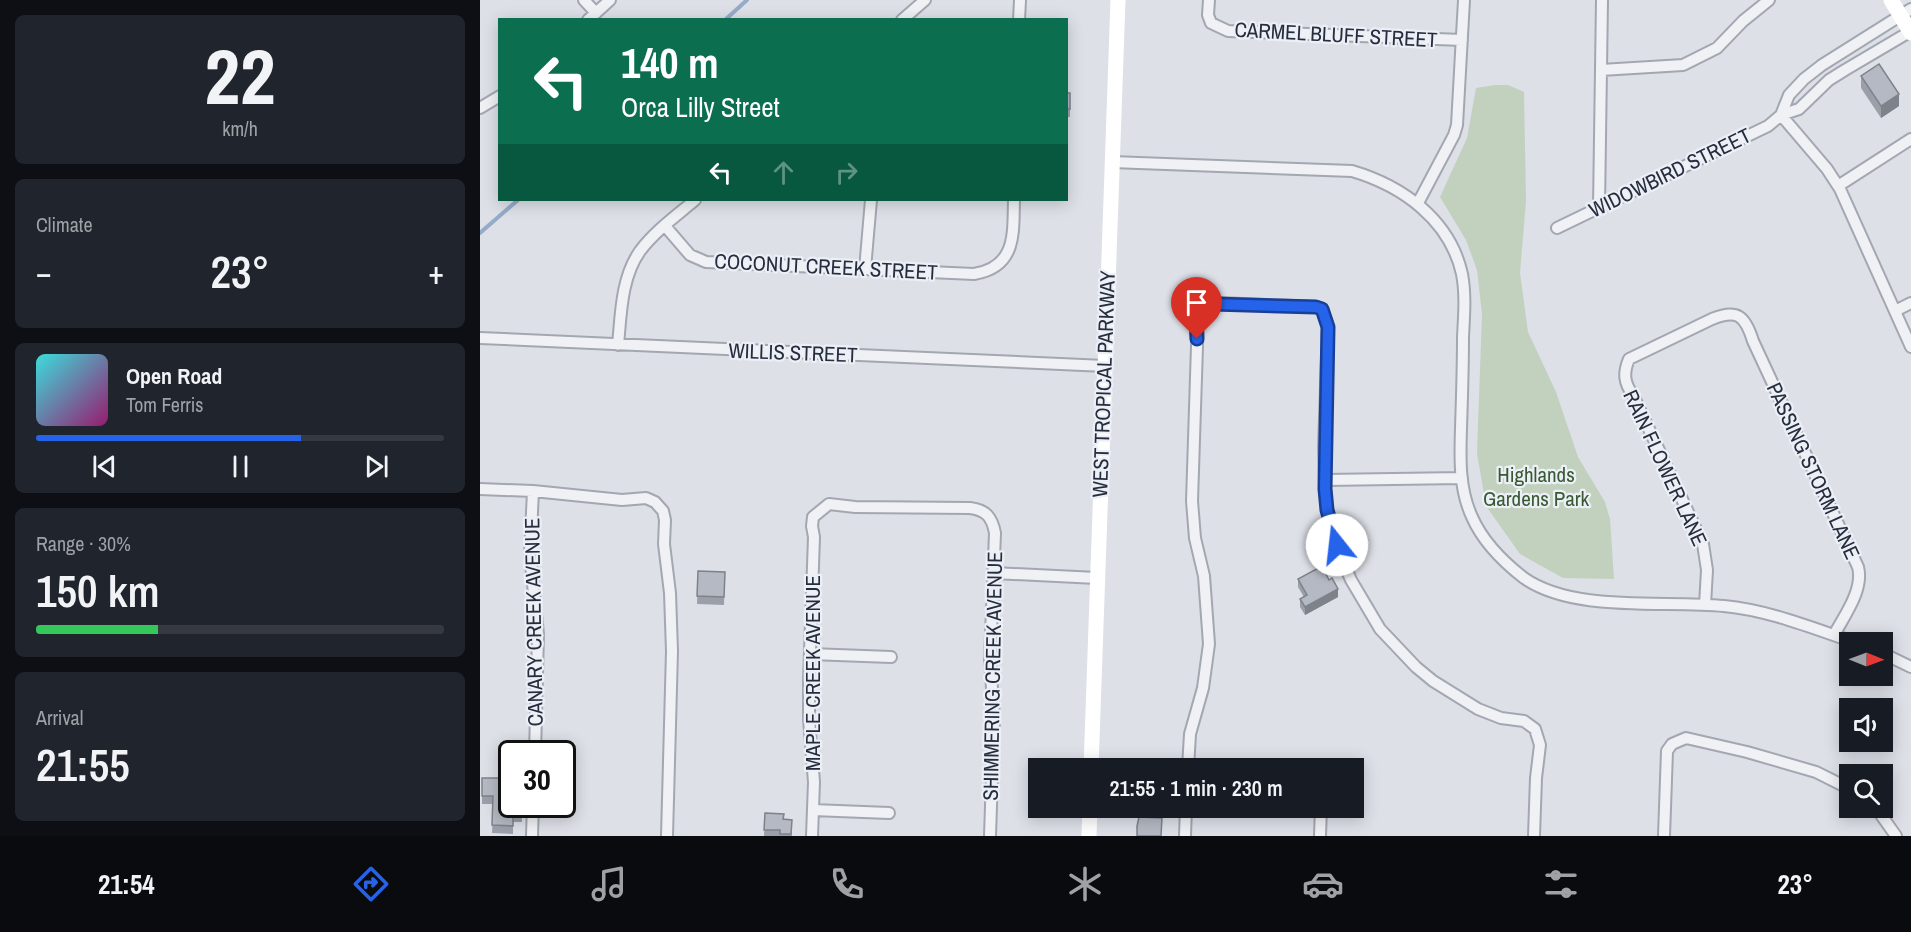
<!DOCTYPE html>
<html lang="en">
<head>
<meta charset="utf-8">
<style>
	:root { --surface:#171b24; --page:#20242c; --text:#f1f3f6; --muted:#9ea1a6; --line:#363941; --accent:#2563eb }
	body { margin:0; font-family:"Archivo Narrow",sans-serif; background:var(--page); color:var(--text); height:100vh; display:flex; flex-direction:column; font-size:22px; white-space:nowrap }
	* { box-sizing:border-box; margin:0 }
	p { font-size:20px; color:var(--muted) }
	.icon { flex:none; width:33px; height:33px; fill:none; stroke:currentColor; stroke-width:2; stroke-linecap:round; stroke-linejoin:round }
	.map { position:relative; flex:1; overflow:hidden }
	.drawer { display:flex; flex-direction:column; gap:15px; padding:15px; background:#0d0f14; width:480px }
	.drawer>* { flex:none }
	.banner { position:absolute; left:18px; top:18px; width:570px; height:183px; border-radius:0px; box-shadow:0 3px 15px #0003; background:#0b6e4f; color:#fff; overflow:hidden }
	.needle { width:39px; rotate:91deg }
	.tools { position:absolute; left:1359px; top:632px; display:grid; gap:12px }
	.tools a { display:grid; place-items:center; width:54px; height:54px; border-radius:0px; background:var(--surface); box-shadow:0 3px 15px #0003; font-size:30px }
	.speed { position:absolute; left:18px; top:740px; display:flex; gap:12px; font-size:30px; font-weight:700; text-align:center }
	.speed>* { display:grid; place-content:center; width:78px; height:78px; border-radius:50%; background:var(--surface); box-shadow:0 3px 15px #0003; line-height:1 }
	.speed .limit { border:3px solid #111; border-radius:9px; background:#fff; color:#111 }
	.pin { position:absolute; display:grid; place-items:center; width:51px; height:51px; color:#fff; margin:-62px -26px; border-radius:50% 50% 50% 0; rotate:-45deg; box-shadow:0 0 6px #0007 }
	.pin .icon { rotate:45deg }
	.me { position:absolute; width:66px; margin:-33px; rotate:344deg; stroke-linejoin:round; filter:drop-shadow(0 0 4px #0008) }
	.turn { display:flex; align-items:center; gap:21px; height:126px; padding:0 24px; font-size:27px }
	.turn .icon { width:78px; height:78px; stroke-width:2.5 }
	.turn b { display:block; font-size:42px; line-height:51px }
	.lanes { display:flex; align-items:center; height:57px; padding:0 24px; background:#0003; justify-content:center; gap:30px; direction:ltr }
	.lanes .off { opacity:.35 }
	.big { font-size:45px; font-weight:600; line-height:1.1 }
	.drawer .widget { flex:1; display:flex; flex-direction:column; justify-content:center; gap:9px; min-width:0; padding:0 21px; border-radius:9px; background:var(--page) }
	.drawer .dial { align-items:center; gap:0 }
	.dial b { font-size:78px; line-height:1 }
	.song { display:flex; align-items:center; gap:18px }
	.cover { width:72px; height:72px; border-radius:9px; background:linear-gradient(135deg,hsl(180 70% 55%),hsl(320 70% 35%)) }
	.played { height:6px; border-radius:3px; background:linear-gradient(90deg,var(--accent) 65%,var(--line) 65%) }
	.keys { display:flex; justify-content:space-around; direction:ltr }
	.heat { display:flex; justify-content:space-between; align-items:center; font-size:33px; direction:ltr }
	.charge { height:9px; border-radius:4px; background:linear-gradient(90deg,#34c759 30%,var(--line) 0) }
	.trip { position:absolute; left:548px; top:758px; width:336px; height:60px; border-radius:0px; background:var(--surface); box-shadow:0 3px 15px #0003; font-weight:600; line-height:60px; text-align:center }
	.tab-bar { display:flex; height:96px; justify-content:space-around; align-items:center; background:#090b0e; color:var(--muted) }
	.tab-bar .icon { width:42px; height:42px }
	.tab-bar .current { color:var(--accent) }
	.tab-bar b { font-size:27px; color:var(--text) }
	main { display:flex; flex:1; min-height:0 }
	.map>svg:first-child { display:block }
	.green { fill:#c1d1be }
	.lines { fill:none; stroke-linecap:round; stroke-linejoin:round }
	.stream { stroke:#96aac9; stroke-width:4 }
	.minor-casing { stroke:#a2a7b1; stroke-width:14 }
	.minor { stroke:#eff1f5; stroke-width:10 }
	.secondary { stroke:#fff; stroke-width:15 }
	.wall { fill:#9b9fa9 }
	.shaded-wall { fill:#7e8289 }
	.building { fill:#b4b9c4; stroke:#7e8289; stroke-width:1.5 }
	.route-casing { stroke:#184099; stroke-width:15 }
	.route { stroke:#2563eb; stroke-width:10 }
	.labels { text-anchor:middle; stroke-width:4.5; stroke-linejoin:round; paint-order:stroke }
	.street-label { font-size:21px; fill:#262d3e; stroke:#eceff5 }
	.park-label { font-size:21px; fill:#375a33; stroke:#eceff5 }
</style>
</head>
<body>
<main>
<section class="drawer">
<div class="widget dial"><b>22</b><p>km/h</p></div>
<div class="widget"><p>Climate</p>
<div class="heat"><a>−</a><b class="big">23°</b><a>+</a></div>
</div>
<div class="widget">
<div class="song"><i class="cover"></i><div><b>Open Road</b><p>Tom Ferris</p></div></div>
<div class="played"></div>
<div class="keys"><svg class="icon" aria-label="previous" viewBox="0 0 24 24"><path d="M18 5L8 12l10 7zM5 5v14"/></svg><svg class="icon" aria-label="pause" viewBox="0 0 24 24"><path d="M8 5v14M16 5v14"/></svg><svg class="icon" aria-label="next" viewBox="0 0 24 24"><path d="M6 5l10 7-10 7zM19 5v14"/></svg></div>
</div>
<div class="widget"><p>Range · 30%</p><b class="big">150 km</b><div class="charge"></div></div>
<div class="widget"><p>Arrival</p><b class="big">21:55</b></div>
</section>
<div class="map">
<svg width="1431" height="836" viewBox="0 0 1431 836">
	<rect width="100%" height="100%" fill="#dde0e7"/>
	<path class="green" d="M1016 85H1028L1044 92 1046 201 1040 273 1048 332 1076 392 1098 457 1125 502 1130 519 1134 579 1083 578 1040 554 1006 506 997 453 1002 314 997 270 986 240 960 197 987 138 996 88Z"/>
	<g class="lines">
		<path class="stream" d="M245 20 267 0
			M0 233 38 200"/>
		<defs>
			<path id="minor" d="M104 0 116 13
				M729 0 728 15 731 23 748 31 982 40
				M108 20 130 0
				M422 20 445 0
				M539 20 540 0
				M1121 70 1203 65 1237 48 1263 21 1289 0
				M0 108 20 96
				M1301 115 1347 169 1360 189 1431 347
				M1301 115 1309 95 1324 79 1342 65 1431 9
				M632 162 872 171C923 186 970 220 982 274 986 295 984 316 983 337 983 367 982 398 981 428 980 458 979 489 992 517 1003 542 1022 561 1044 578 1094 613 1184 600 1244 606 1288 610 1332 628 1374 642
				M1358 186 1431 139
				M938 203 974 135 977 125 984 0
				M1119 207 1122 0
				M185 226 210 255 226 262 494 274C537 267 533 233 534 200
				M1077 228 1288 126 1301 115 1319 109 1349 80 1365 70 1431 31
				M385 269 391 200
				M1415 311 1431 303
				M0 338 625 366
				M138 345C141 314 141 278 160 251 175 231 196 216 215 200
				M845 480 982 478
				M0 489 53 491 142 500 166 498 175 502 183 511 185 520 184 544 190 593 192 651 187 836
				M53 491 50 554 58 634 55 753
				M513 573 617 578
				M1225 605 1227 570 1223 544 1153 395C1144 383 1143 373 1149 359L1232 319C1257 309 1265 315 1273 341L1378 567C1384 590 1364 616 1354 635
				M1402 653 1431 667
				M330 654 411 657
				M708 768 710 734 723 688 729 644 724 576 715 538 712 501 718 315C724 307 731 304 741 303L836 307 842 309 848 327 844 447 845 489 847 510 861 557 871 580 900 629 936 667 953 681 998 709 1021 718 1044 721 1055 729 1060 745 1056 778 1054 836
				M1393 807 1399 812 1416 836
				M333 810 409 813
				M52 836 53 804
				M332 836 334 782 329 719V680L334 537 332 526 333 517 349 504 375 507 490 508C506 510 512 517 515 533L510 660 514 717 510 836
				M705 836 706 807
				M840 836 841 807
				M1184 836 1187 751 1192 744 1206 738 1267 752 1336 772 1370 789"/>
		</defs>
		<use href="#minor" class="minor-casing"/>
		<use href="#minor" class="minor"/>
		<path class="secondary" d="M1411 0 1431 33
			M611 768 638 0
			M609 836 610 807"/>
	</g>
	<path class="wall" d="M1381 76 1419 106 1401 118 1381 88Z
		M586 93H590V117H586Z
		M218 571 245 572 244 605 217 604Z
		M818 579 858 597 825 615 820 607V599L824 597 818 587Z
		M2 778 32 804H42V822H33V834L12 833 13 804H2Z
		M285 813 304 819 312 820V836H284Z"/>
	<path class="shaded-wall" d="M1419 94V106L1401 118V106Z
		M858 589V597L825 615V607Z"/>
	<path class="building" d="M1399 64 1419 94 1401 106 1381 76Z
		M586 93H590V109H586Z
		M842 566 849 580 852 578 858 589 825 607 820 599 827 595 818 579Z
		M218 571 245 572 244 597 217 596Z
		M2 778H32V804H42V814H33V826L12 825 13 796H2Z
		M285 813 304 814 303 819 312 820 311 834H300V830H284Z
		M659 817 682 818 681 836H657V826Z"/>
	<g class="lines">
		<defs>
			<path id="route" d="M717 339C716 320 715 313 733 304L836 307 842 309 848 327 845 489 847 510 857 545"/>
		</defs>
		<use href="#route" class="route-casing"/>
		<use href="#route" class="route"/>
	</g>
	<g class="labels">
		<g class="street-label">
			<text transform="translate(856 35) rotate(3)" y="7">CARMEL BLUFF STREET</text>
			<text transform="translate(1190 173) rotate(-26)" y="7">WIDOWBIRD STREET</text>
			<text transform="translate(346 267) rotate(3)" y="7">COCONUT CREEK STREET</text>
			<text transform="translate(313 353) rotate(2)" y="7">WILLIS STREET</text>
			<text transform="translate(624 384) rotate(-88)" y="7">WEST TROPICAL PARKWAY</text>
			<text transform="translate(1185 468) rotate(65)" y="7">RAIN FLOWER LANE</text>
			<text transform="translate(1333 471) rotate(65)" y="7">PASSING STORM LANE</text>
			<text transform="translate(54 622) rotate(-91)" y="7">CANARY CREEK AVENUE</text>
			<text transform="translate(333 673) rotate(-90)" y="7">MAPLE CREEK AVENUE</text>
			<text transform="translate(513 676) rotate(-89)" y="7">SHIMMERING CREEK AVENUE</text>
		</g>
		<g class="park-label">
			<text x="1056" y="482">Highlands<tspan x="1056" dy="24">Gardens Park</tspan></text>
		</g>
	</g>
</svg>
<div class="tools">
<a><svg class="needle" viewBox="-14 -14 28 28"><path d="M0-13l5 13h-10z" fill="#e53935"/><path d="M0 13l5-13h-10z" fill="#9ea1a6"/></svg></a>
<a><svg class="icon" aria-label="sound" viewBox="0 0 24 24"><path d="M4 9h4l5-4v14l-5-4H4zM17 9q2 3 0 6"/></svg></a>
<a><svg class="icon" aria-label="search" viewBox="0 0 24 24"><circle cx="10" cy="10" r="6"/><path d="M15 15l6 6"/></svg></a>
</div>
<div class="speed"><div class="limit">30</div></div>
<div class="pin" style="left:717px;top:339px;background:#d93025"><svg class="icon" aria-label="arrive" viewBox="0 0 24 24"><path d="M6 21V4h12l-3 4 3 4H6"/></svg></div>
<svg class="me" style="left:857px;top:545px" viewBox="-20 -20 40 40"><circle r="19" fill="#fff"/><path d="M0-13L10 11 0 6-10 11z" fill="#2563eb"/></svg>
<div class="trip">21:55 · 1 min · 230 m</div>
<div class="banner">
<div class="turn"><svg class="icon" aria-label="left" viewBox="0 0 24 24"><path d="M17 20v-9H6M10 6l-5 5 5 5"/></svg><div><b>140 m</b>Orca Lilly Street</div></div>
<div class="lanes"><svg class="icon" aria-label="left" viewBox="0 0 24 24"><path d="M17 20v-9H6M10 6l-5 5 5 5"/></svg><svg class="icon off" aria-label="ahead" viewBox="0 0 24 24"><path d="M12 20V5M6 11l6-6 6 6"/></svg><svg class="icon off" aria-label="right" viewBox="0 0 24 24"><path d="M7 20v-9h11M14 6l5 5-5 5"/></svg></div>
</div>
</div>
</main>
<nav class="tab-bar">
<b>21:54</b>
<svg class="icon current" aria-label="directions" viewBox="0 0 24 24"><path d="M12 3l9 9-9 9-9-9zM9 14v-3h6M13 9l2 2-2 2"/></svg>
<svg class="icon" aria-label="music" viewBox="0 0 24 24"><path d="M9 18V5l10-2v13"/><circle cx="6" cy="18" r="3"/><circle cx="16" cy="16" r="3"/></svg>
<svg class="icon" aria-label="phone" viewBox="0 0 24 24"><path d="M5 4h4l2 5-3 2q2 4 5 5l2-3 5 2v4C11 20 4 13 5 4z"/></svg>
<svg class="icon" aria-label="climate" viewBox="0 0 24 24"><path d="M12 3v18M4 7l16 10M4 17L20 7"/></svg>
<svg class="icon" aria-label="car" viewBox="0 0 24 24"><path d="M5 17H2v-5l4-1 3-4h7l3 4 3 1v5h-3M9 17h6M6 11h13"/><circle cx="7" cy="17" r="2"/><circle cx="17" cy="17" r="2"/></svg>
<svg class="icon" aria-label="filters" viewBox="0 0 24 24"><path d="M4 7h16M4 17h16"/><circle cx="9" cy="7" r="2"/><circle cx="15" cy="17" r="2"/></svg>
<b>23°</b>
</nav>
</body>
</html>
